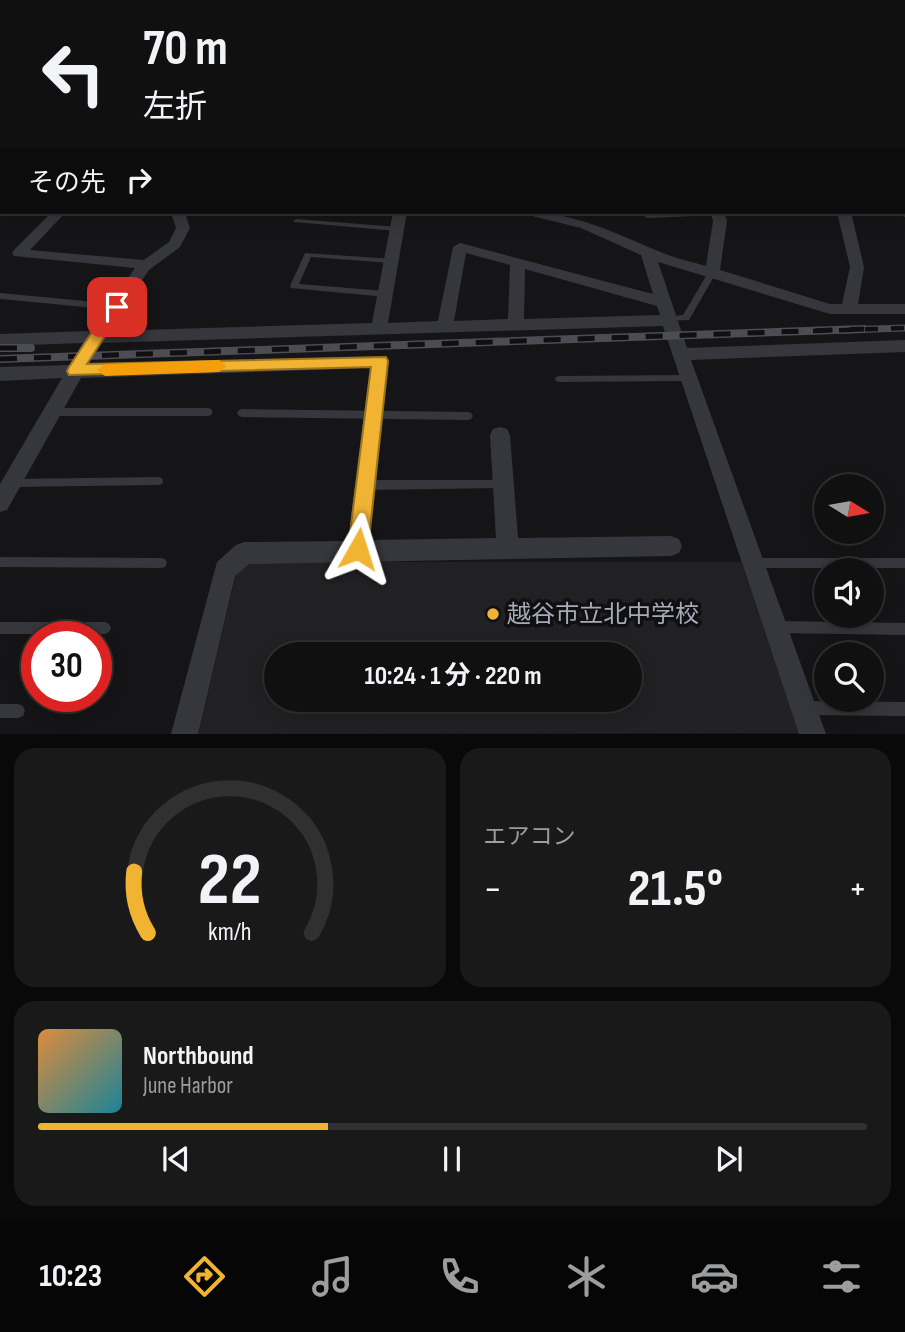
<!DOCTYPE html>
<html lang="ja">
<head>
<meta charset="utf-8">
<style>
	:root { --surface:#101011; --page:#19191a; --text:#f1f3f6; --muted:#9c9d9f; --line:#303031; --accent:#f1b332 }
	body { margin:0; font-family:"Sofia Sans Condensed","Noto Sans JP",sans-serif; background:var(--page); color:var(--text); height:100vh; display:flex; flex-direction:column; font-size:26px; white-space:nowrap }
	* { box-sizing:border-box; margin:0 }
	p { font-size:23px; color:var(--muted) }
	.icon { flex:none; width:38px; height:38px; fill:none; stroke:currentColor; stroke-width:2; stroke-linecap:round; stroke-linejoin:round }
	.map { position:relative; height:734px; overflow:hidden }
	.sheet { display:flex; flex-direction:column; gap:14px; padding:14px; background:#090909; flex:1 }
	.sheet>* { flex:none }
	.hud { position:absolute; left:0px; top:0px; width:906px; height:214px; box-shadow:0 4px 18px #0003,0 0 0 2px var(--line); background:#101011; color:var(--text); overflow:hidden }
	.needle { width:46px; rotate:101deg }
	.fabs { position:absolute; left:814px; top:474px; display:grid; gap:14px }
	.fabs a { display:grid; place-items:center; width:70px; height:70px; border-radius:50%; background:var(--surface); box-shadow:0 4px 18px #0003,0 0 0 2px var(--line); font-size:35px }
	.speed { position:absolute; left:21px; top:621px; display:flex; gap:14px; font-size:35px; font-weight:700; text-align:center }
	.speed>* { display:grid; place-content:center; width:91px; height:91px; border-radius:50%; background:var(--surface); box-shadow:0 4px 18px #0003,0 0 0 2px var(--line); line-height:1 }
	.speed .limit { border:10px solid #d22; background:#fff; color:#111 }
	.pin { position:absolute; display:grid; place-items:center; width:60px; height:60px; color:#fff; margin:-30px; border-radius:14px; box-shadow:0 4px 10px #0006 }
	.me { position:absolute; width:77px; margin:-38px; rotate:6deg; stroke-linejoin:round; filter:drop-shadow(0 0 5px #0008) }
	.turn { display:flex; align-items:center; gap:24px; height:147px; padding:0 28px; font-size:32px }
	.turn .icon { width:91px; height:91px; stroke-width:2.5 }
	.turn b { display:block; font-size:49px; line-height:60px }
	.then { display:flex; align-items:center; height:66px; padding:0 28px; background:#0003; gap:14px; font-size:26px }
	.big { font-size:52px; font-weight:700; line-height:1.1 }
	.sheet .tile { flex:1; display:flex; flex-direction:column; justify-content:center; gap:10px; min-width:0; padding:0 24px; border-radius:21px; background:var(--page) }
	.sheet .dial { align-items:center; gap:0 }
	.dial svg { height:182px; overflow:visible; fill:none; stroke:var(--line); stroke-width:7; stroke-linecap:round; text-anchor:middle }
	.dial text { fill:var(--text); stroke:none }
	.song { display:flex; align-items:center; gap:21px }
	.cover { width:84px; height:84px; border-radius:10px; background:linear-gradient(135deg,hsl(30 70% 55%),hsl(190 70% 35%)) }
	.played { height:7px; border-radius:4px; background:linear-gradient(90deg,var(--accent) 35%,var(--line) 35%) }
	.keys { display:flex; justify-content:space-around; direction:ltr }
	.heat { display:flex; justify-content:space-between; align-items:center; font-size:38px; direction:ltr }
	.sheet .tiles { flex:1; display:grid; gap:14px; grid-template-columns:1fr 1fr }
	.tile:last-child { grid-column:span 2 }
	.trip { position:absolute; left:264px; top:642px; width:378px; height:70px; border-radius:35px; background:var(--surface); box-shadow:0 4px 18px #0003,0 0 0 2px var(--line); font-weight:700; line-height:70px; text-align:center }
	.dock { display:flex; height:112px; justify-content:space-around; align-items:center; background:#060607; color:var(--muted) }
	.dock .icon { width:49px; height:49px }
	.dock .active { color:var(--accent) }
	.dock b { font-size:32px; color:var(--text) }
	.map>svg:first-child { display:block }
	.built { fill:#212124; fill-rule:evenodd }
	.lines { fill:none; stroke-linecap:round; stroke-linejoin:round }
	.lane { fill:#36373c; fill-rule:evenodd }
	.street { fill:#36373c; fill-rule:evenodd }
	.secondary { fill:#44464c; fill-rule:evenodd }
	.rail-far1-casing { stroke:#4b4d53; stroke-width:7 }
	.rail-casing { stroke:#4b4d53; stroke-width:8 }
	.rail-far1 { stroke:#101012; stroke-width:4.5; stroke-dasharray:13; stroke-linecap:butt }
	.rail { stroke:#101012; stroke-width:5; stroke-dasharray:17; stroke-linecap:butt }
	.route { fill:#f1b332; stroke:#9d7420; stroke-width:2 }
	.slow { fill:#f59e0b }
	.poi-dot { fill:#f1b332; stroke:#101012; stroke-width:2.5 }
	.labels { text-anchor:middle; stroke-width:7; stroke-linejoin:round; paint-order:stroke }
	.near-poi-label { font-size:24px; fill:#a7abb7; stroke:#101012; text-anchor:start }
</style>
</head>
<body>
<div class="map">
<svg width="905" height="734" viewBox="0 0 905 734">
	<rect width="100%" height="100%" fill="#151517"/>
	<path class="built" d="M248 562H741L799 733 198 734 236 574ZM276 654H630V700H276Z"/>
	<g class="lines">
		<path class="lane" d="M672 0H676L675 2H671Z
			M718 212 720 213V215L647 218 644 216 647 214Z
			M296 219 397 227 400 229 397 231 294 222 293 221Z
			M305 253 394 259 395 261 391 263 311 257 299 284 386 291 390 294 386 297 291 288 290 286Z
			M709 271H712L716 273 689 320 665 321 664 319 665 317 683 315Z
			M0 293 117 304 121 307 117 310 0 299Z
			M688 375 691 376 692 378 691 380 688 381 559 382 556 381 555 379 556 377 559 376Z
			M52 408H208L211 409 213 412 211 415 208 416H52L49 415 47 412 49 409Z
			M242 409 468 412 471 413 473 416 471 419 468 420 242 417 239 416 237 413 239 410Z
			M158 477 162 478 163 481 162 484 158 485 13 487 9 486 8 483 9 480 13 479Z
			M366 480H502L506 481 507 484 506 487 502 488 366 490 362 488 361 485 362 482Z
			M0 557 161 558 165 559 167 563 165 567 161 568 0 567Z
			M754 558H905V568H754L750 567 748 563 750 559Z
			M777 621 905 623V635L777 633 773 631 771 627 773 623Z
			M0 622H105L109 624 111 628 109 632 105 634H0Z
			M806 701 905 702V716L806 715 801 713 799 708 801 703Z
			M0 704H18L23 706 25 711 23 716 18 718H0Z"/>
		<path class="street" d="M0 0H5L6 2 0 4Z
			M14 0H26L12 2Z
			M118 0H142L116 2Z
			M357 0H365L355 2Z
			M482 0H490L481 2Z
			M502 0H510L501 2Z
			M637 0H645L646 2H638Z
			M709 0H717V2H709Z
			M745 0H754L756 2H746Z
			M892 0H905V4V2Z
			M0 15H2V21H0Z
			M0 64H2V70H0Z
			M2 162V171L0 172V163Z
			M905 209V217L894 212H905Z
			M52 212H66L30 250 144 260 169 242 176 228 172 216 174 212H188L186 216 190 228 180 247 149 270 108 331 372 323 393 212H407L388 323 438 321 453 247 460 243 653 294 641 255 581 228 528 215 526 212C576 212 618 235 663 253 677 259 692 262 706 266L713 221 710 212H724L727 221 720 270 830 304H842L850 267 837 212H851L864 267 858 304H905V314H830L658 262 687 348 905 340V352L691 360 826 734H799L663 326 100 343 88 364 386 356 389 361 370 540 496 538 490 435 493 429 500 427 507 429 510 435 518 538 671 536 679 539 682 546 679 553 671 556 249 564 235 576 198 734H171L217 562 236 545 244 542 348 541 370 368 81 378 7 510 0 512V484L62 378 0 381V367L70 365 83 343 0 346V334L90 331 135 268 14 256 12 253 14 250ZM466 253 510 265 508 319 454 321ZM525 269 657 306 660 315 524 319Z"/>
		<path class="secondary" d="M24 0H41L23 2Z
			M0 6H2L0 13Z"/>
		<defs>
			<path id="rail-far1" d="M813 331 905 328"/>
			<path id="rail" d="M0 348H31
				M0 359 864 329"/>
		</defs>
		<use href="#rail-far1" class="rail-far1-casing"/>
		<use href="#rail" class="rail-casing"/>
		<use href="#rail-far1" class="rail-far1"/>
		<use href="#rail" class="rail"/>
	</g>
	<path class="route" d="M117 302 124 307 87 364 386 357 388 361 368 549 365 556 358 559 351 556 348 549 371 367 69 375 67 371 69 367 111 303Z"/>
	<path class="slow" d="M219 360 227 366 219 372 105 376 97 370 105 364Z"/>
	<circle class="poi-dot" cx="493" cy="614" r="7"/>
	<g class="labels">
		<g class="near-poi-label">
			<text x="507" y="622">越谷市立北中学校</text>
		</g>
	</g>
</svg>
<div class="fabs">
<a><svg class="needle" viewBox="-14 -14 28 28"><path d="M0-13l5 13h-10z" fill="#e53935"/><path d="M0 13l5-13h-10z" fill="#9c9d9f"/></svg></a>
<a><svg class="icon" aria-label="sound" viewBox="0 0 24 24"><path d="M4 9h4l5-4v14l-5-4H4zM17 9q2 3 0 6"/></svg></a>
<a><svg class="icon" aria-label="search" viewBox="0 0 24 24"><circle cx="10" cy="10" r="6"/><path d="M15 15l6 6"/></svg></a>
</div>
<div class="speed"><div class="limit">30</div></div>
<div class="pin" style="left:117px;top:307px;background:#d93025"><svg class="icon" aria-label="arrive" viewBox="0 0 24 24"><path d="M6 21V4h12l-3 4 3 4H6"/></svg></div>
<svg class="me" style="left:358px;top:549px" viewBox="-20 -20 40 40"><path d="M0-17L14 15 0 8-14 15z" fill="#f1b332" stroke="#fff" stroke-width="4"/></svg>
<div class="trip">10:24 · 1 分 · 220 m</div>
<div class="hud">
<div class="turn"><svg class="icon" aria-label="left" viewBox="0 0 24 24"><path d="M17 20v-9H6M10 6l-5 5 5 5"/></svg><div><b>70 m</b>左折</div></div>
<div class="then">その先<svg class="icon" aria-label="right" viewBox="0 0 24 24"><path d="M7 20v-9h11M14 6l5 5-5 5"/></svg></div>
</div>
</div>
<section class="sheet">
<div class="tiles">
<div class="tile dial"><svg viewBox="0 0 100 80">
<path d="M14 69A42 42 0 1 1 86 69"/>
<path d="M14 69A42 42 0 0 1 8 42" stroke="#f1b332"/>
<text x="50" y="56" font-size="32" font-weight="700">22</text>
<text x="50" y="72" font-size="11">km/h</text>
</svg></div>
<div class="tile"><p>エアコン</p>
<div class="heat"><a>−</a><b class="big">21.5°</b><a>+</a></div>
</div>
<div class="tile">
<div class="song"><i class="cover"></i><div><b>Northbound</b><p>June Harbor</p></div></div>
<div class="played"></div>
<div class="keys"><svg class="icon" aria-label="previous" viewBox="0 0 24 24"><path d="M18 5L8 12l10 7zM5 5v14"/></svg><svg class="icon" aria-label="pause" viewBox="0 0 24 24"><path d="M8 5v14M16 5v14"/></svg><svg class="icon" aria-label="next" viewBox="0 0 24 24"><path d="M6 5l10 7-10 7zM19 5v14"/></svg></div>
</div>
</div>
</section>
<nav class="dock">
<b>10:23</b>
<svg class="icon active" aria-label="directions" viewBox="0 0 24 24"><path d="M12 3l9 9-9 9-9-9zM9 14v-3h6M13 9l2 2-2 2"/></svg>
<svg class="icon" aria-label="music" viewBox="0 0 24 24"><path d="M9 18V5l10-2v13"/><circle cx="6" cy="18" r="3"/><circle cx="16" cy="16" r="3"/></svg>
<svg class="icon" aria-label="phone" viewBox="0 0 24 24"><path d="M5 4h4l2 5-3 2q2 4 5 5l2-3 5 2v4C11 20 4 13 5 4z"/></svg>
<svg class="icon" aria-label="climate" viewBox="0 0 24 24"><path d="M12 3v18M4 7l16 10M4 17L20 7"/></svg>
<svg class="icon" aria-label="car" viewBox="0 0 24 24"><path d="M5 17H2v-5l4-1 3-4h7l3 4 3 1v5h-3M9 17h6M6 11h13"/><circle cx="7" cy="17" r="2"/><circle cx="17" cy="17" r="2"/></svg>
<svg class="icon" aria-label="filters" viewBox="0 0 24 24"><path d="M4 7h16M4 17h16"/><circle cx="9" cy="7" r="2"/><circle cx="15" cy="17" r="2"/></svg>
</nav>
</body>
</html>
